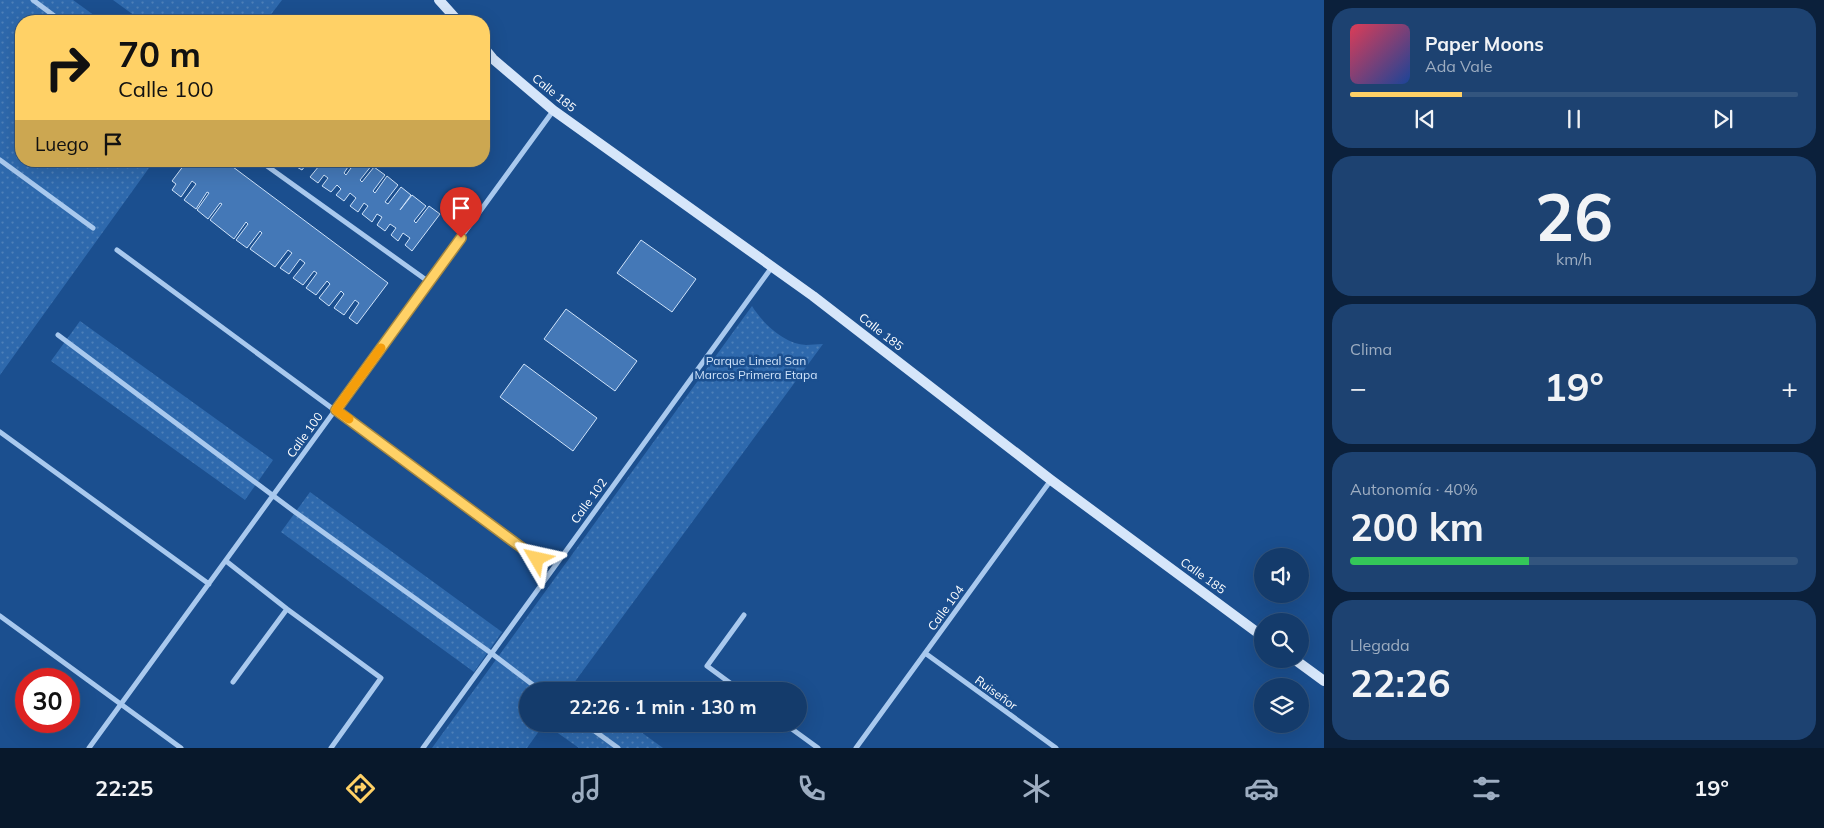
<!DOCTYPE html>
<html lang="es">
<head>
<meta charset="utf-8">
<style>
	:root { --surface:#143b6b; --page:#1d4271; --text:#f1f3f6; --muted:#9dadc1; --line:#33557e; --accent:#ffd166 }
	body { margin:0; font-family:Mulish,sans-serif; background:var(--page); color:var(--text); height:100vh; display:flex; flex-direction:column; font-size:19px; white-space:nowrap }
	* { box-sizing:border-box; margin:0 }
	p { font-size:16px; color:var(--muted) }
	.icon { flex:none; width:28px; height:28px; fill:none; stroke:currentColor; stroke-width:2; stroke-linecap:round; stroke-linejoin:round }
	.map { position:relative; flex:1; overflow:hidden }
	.side { display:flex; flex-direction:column; gap:8px; padding:8px; background:#0b203b; width:500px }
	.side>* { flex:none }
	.banner { position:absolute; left:15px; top:15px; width:475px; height:152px; border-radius:20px; box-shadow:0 5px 20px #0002,0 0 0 1px var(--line); background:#ffd166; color:#111; overflow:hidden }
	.tools { position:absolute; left:1254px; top:548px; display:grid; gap:10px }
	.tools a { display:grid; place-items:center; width:55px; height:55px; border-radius:50%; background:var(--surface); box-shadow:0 5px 20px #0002,0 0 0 1px var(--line); font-size:25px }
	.speed { position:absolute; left:15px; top:668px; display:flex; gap:10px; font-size:25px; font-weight:700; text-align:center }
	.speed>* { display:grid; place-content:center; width:65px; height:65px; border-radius:50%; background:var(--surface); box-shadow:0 5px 20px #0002,0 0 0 1px var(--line); line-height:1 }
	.speed .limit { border:8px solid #d22; background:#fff; color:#111 }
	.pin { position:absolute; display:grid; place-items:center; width:42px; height:42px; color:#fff; margin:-51px -21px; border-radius:50% 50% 50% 0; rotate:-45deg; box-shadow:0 0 5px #0007 }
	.pin .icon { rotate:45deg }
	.me { position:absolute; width:55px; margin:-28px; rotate:306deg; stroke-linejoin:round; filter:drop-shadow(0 0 4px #0008) }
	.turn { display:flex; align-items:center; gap:18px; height:105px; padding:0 20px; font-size:22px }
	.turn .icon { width:65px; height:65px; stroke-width:2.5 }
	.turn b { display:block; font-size:35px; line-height:42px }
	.then { display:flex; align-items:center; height:48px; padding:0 20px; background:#0003; gap:10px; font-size:19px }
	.big { font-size:38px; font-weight:700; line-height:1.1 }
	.side .tile { flex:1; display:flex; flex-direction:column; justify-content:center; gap:8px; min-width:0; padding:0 18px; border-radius:20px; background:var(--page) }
	.side .dial { align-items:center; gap:0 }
	.dial b { font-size:65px; line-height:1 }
	.song { display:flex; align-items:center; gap:15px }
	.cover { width:60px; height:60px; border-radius:8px; background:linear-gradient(135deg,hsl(350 70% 55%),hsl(220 70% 35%)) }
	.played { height:5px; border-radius:2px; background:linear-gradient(90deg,var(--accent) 25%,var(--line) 25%) }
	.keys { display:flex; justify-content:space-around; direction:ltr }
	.heat { display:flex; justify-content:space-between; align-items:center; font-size:28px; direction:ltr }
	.charge { height:8px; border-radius:4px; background:linear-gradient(90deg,#34c759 40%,var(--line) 0) }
	.trip { position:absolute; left:519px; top:682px; width:288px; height:50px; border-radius:25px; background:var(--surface); box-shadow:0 5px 20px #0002,0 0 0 1px var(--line); font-weight:700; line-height:50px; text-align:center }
	.dock { display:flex; height:80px; justify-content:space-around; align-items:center; background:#08182b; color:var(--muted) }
	.dock .icon { width:35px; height:35px }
	.dock .current { color:var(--accent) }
	.dock b { font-size:22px; color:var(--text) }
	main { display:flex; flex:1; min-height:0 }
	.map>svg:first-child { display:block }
	.green { fill:url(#green-dots) }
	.building { fill:#4478b7; stroke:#cfe3fa }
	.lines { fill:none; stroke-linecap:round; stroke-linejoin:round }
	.street { stroke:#a9c9ee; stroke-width:5 }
	.secondary { stroke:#d6e6fa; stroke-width:10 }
	.route-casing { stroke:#a68842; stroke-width:12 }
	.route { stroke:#ffd166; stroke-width:9 }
	.slow { stroke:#f59e0b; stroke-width:9 }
	.labels { text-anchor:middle; stroke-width:5; stroke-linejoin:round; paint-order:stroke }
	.street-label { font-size:12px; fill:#fff; stroke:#1b4f8f }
	.park-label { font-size:12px; fill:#cfe3fa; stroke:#1b4f8f }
</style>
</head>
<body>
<main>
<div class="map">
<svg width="1324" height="748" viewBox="0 0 1324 748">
	<defs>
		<pattern id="green-dots" width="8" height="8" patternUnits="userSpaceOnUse" patternTransform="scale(1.25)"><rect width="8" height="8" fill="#2e69ad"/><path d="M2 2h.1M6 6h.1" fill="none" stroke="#4d80b9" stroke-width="1.8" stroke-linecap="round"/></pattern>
	</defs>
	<rect width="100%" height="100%" fill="#1b4f8f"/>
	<path class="green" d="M0 0H73L102 21H21V161H154L0 375Z
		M113 0H282L266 21H142Z
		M752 306C763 324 785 344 806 345 812 345 817 344 823 344L568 691H528V724H544L527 748H432Z
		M80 321 273 460 245 500 51 361Z
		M310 492 502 632 474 672 281 532Z
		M560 724H630L663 748H579L555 731Z"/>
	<path class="building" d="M187 161H225L388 283 357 324 349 318 359 303 355 300 344 315 334 308 344 294 341 291 329 306 319 298 330 284 327 281 316 295 306 288 317 273 314 271 303 285 293 278 305 263 300 259 289 274 280 268 292 253 288 250 275 267 250 249 262 233 260 231 247 248 236 240 248 224 246 222 234 239 210 220 222 204 220 203 208 219 197 210 209 193 207 192 196 209 184 200 196 184 192 181 181 197 172 190 176 184 172 181Z
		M299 161H332L331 163 334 165 337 161H352L344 173 346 175 356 161H367L372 165 360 180 362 182 374 167 385 175 373 191 375 193 387 176 398 185 385 202 388 204 401 187 411 195 400 210 412 195 426 206 414 221 416 223 429 206 440 214 412 251 405 245 410 238 403 233 398 241 391 235 396 228 390 224 385 231 377 225 382 217 377 214 372 222 362 214 368 206 364 203 358 212 350 206 356 198 350 193 344 201 336 195 341 189 337 185 331 192 322 186 328 178 324 175 318 183 310 177 319 166 315 163 313 166 308 162 302 170 295 166Z
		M641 240 696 279 672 312 617 273Z
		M566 309 637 361 615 391 544 339Z
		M524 364 597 418 573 451 500 397Z"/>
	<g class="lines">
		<path class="street" d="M33 0 61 21
			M0 160 93 228
			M260 161 429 282
			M117 250 537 559
			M58 335 295 512 491 653 541 691
			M0 432 209 584
			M226 561 287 609 381 678 331 748
			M0 616 181 748
			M925 653 1056 748
			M233 682 287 609
			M741 691 707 666 744 615
			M585 724 618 748
			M785 724 818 748
			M89 748 553 111
			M423 748 772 267
			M856 748 1051 480"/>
		<path class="secondary" d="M439 0 458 21
			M484 48 493 59 553 110 813 296 1051 480 1262 636
			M1294 659 1324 681"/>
	</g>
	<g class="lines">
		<defs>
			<path id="route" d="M461 238 336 410 537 559"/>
		</defs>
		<use href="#route" class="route-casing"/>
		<use href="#route" class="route"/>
		<path class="slow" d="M349 419 336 410 381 348"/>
	</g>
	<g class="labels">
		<g class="street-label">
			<text transform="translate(554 93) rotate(39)" y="4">Calle 185</text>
			<text transform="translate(881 332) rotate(38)" y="4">Calle 185</text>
			<text transform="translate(305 435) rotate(-54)" y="4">Calle 100</text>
			<text transform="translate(589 501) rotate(-54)" y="4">Calle 102</text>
			<text transform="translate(1203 576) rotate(36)" y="4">Calle 185</text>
			<text transform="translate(946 608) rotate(-54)" y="4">Calle 104</text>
			<text transform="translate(996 693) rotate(36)" y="4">Ruiseñor</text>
		</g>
		<g class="park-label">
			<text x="756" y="365">Parque Lineal San<tspan x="756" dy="14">Marcos Primera Etapa</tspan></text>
		</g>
	</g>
</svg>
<div class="tools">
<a><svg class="icon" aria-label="sound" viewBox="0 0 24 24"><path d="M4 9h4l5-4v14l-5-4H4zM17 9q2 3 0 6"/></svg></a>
<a><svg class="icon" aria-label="search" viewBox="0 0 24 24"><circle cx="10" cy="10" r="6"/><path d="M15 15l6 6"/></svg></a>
<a><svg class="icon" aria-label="layers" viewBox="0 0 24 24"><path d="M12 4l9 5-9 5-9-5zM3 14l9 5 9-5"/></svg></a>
</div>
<div class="speed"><div class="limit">30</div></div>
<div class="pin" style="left:461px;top:238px;background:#d93025"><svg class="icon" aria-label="arrive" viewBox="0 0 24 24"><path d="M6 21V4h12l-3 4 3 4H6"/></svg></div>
<svg class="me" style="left:537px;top:559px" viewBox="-20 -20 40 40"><path d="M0-17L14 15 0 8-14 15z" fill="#ffd166" stroke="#fff" stroke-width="4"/></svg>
<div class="trip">22:26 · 1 min · 130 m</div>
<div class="banner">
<div class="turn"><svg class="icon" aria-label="right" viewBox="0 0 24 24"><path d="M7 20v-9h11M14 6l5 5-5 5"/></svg><div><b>70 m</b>Calle 100</div></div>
<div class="then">Luego<svg class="icon" aria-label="arrive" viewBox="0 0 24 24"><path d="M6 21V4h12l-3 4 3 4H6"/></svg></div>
</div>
</div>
<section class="side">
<div class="tile">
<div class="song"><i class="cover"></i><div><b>Paper Moons</b><p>Ada Vale</p></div></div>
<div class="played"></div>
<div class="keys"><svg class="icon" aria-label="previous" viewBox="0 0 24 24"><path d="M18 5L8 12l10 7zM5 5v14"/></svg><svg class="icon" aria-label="pause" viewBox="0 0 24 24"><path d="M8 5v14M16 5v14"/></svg><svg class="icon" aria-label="next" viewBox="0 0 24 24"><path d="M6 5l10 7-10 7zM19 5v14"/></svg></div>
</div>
<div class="tile dial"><b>26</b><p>km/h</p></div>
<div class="tile"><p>Clima</p>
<div class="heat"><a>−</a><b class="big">19°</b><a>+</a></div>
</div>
<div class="tile"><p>Autonomía · 40%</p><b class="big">200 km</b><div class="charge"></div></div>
<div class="tile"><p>Llegada</p><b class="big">22:26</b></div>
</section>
</main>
<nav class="dock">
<b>22:25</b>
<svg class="icon current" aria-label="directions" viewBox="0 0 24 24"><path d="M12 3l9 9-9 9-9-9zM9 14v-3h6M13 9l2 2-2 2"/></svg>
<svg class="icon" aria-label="music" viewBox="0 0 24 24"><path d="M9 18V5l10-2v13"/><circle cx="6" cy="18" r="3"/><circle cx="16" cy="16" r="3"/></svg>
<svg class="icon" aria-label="phone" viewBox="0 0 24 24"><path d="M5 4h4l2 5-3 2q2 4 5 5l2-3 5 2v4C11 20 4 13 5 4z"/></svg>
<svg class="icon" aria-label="climate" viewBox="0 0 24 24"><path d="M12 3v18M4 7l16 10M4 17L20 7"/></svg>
<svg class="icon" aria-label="car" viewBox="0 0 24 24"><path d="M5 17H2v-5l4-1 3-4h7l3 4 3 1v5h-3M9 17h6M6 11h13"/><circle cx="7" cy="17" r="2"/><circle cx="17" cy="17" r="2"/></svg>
<svg class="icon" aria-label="filters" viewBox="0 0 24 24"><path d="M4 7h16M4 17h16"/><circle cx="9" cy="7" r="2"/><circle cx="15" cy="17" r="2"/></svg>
<b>19°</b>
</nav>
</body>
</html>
